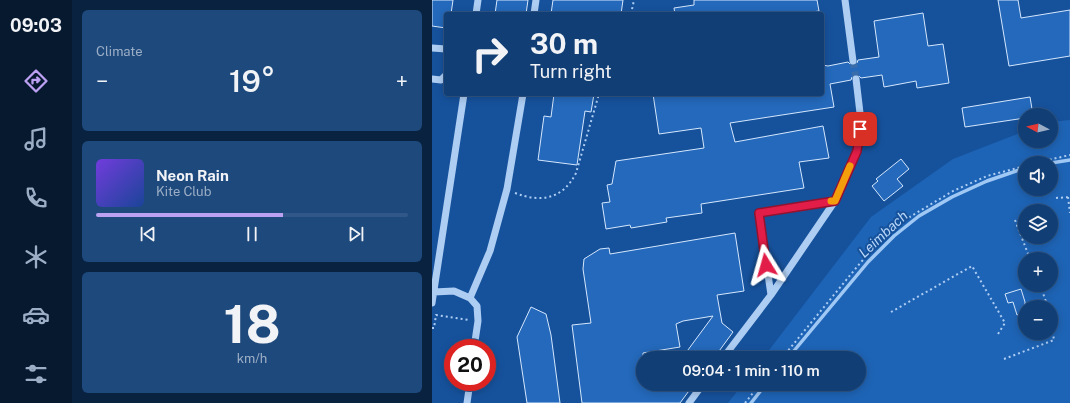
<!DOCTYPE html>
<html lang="en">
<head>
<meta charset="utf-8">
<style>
	:root { --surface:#103e75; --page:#1e497d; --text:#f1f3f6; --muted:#9caec5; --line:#305787; --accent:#bca0f2 }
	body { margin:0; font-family:"Public Sans",sans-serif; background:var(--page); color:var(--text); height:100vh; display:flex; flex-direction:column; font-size:15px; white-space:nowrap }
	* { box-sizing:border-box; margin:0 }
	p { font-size:13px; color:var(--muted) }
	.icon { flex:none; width:22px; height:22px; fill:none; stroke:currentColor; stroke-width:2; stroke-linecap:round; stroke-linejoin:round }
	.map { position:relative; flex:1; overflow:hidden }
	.sheet { display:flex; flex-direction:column; gap:10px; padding:10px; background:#092240; width:360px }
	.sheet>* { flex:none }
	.hud { position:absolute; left:12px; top:12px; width:380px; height:84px; border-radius:4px; box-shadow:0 2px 10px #0003,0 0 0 1px var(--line); background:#103e75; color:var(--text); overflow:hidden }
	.needle { width:26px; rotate:277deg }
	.fabs { position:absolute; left:586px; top:108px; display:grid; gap:8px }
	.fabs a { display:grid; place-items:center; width:40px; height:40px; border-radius:50%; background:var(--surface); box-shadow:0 2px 10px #0003,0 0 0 1px var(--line); font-size:20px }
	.speed { position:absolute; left:12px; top:339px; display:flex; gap:8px; font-size:20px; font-weight:700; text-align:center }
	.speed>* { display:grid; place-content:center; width:52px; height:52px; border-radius:50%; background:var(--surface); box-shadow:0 2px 10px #0003,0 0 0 1px var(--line); line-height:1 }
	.speed .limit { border:6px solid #d22; background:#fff; color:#111 }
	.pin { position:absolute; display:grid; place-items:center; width:34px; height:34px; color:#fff; margin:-17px; border-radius:8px; box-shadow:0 2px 6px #0006 }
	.me { position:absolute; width:44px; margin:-22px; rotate:352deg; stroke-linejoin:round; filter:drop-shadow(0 0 3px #0008) }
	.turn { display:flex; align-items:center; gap:14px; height:84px; padding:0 20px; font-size:18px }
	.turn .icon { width:52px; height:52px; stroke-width:2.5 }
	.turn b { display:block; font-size:28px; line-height:34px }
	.big { font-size:30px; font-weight:600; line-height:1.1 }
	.sheet .tile { flex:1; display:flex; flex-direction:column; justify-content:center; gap:6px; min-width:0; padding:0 14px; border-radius:6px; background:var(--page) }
	.sheet .dial { align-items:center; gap:0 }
	.dial b { font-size:52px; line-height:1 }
	.song { display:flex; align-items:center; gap:12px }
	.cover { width:48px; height:48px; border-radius:6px; background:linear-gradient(135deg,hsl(260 70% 55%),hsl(220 70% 35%)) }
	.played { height:4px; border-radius:2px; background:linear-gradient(90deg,var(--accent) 60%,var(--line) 60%) }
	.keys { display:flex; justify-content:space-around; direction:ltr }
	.heat { display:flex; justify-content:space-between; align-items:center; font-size:22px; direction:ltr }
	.trip { position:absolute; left:204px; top:351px; width:230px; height:40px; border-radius:20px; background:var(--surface); box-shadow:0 2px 10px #0003,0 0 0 1px var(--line); font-weight:600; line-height:40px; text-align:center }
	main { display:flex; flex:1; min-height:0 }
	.dock { display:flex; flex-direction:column; width:72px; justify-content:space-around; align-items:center; background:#06192f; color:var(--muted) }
	.dock .icon { width:28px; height:28px }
	.dock .active { color:var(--accent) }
	.dock b { font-size:18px; color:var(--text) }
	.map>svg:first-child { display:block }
	.green { fill:#1e64b6; fill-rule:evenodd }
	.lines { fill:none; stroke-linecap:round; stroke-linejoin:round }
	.stream { stroke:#9fc8f5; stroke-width:3.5 }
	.building { fill:#2469bb; stroke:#d5e7fd }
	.minor-tunnel { stroke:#396cab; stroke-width:7; stroke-dasharray:7 3.5; stroke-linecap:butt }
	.path { stroke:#adcdf3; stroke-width:2; stroke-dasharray:2 3; stroke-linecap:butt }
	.minor { stroke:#adcdf3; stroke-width:7 }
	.route-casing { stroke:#92132f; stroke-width:10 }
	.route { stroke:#e11d48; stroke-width:7 }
	.slow { stroke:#f59e0b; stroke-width:7 }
	.labels { text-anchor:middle; stroke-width:4; stroke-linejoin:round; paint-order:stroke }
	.water-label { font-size:14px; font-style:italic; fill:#b9d7f9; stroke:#16529c }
</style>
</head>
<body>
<main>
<nav class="dock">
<b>09:03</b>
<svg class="icon active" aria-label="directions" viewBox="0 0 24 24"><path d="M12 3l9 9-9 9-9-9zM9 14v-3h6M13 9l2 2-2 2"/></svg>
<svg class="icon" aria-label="music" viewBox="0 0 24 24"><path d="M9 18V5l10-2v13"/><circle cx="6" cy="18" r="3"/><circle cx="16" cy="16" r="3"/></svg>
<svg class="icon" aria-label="phone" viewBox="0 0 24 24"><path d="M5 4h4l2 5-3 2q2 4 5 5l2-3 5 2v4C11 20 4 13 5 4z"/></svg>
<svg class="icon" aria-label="climate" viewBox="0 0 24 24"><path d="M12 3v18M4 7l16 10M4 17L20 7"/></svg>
<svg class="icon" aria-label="car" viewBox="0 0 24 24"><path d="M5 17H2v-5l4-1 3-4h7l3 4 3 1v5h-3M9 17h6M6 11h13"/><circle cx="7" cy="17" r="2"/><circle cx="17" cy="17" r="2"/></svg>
<svg class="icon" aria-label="filters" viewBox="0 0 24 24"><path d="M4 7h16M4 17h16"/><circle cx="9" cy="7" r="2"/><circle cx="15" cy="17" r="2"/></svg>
</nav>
<section class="sheet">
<div class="tile"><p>Climate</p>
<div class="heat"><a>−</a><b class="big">19°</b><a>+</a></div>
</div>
<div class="tile">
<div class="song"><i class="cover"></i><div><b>Neon Rain</b><p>Kite Club</p></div></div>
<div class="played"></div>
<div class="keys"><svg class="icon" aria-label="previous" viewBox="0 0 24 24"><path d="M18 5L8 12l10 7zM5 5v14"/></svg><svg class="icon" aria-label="pause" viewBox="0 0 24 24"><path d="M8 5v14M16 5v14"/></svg><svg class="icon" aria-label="next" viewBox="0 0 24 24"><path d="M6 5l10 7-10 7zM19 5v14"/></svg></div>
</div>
<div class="tile dial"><b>18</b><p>km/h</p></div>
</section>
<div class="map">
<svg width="638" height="403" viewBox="0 0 638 403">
	<rect width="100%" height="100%" fill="#16529c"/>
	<path class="green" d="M638 120V403H296L311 384H427V358H331L439 217 521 159 593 131V141H619V122ZM593 163H619V189H593ZM593 211H619V237H593ZM593 259H619V285H593ZM593 307H619V333H593Z"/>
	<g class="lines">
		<path class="stream" d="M619 163 638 160
			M356 358 436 262 462 236 487 216 520 197 555 181 593 168
			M319 403 334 384"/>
	</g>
	<path class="building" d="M0 0H21L19 14H14V28L0 26Z
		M65 0H96L94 14H63Z
		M121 0H191L189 14H119Z
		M262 0H385L387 11 366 14H243L242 8 262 5Z
		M566 0H586L589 18 638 10V56L577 66Z
		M491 13 496 46 511 44 517 83 485 88 484 81 452 87 450 75 429 78 426 75 423 74 420 77 419 80 398 84 402 107 298 123 303 142 391 126 397 158 367 162 372 188 269 204 270 213 234 218 235 222 199 228 198 225 174 229 170 203 178 202 175 185 180 184 184 161 272 148 269 128 227 134 221 94H390V65L396 66 416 62 419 65 422 66 425 63 426 60 447 57 442 21Z
		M122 94H162L159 112 153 111 145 165 106 160 112 116 119 117Z
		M598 97 601 115H593V118L533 127 530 108Z
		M469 159 477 169 465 179 471 186 452 201 440 186 446 181 444 179Z
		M303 233 312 291 285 295 290 323 301 332 282 358H250L281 316 251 321 244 324 248 347 211 353V384H262L248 403H150L140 325 159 323 151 269 152 259 168 249 177 248 178 254Z
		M589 289 593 302V313L585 315 581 302 576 303 573 294Z
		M99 307 114 314 119 335 128 403H95L85 337Z"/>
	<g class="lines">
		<path class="minor-tunnel" d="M421 61 424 79"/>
		<path class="path" d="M199 14 202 0
			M603 163 638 155
			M83 193C109 203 131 199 144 173L167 94
			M636 197 638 213
			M624 198 638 197
			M583 220 598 259
			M608 285 616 307
			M459 312 540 266 573 323 566 334
			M0 328H2L4 315 37 320
			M350 358 429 262 457 234 476 218 521 191 555 176 593 166
			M572 359 622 340 619 323
			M313 403 328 384"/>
		<path class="minor" d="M413 0 421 61
			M44 14 46 0
			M102 14 104 0
			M0 48 14 49
			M0 79 9 80 14 75
			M403 201 327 213 339 295 403 201 425 151 428 129V113L424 79
			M2 292 22 291 38 298 45 306 46 321 42 348
			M38 298 58 251 75 189 91 94
			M0 303 32 94
			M291 358 339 295
			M35 403 38 382
			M257 403 271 384"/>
	</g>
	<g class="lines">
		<defs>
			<path id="route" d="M334 265 327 213 403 201 425 151 428 129"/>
		</defs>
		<use href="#route" class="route-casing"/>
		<use href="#route" class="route"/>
		<path class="slow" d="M399 201H403L418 166"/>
	</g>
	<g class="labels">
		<g class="water-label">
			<text transform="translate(451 234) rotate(-43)" y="5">Leimbach</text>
		</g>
	</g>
</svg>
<div class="fabs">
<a><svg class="needle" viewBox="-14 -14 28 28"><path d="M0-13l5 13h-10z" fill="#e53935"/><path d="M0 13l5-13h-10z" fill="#9caec5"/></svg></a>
<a><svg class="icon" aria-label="sound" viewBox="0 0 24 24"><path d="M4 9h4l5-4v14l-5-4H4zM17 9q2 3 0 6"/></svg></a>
<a><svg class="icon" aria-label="layers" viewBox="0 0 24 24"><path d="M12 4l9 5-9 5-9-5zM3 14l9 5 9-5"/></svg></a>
<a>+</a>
<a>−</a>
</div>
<div class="speed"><div class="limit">20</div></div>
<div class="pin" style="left:428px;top:129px;background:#d93025"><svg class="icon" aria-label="arrive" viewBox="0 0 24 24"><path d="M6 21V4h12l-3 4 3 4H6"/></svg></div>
<svg class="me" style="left:334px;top:265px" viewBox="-20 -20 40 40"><path d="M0-17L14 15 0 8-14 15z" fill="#e11d48" stroke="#fff" stroke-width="4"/></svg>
<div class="trip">09:04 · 1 min · 110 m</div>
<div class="hud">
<div class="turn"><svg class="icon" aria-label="right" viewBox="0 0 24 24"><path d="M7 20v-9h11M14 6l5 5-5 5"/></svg><div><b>30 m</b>Turn right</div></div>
</div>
</div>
</main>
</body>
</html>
